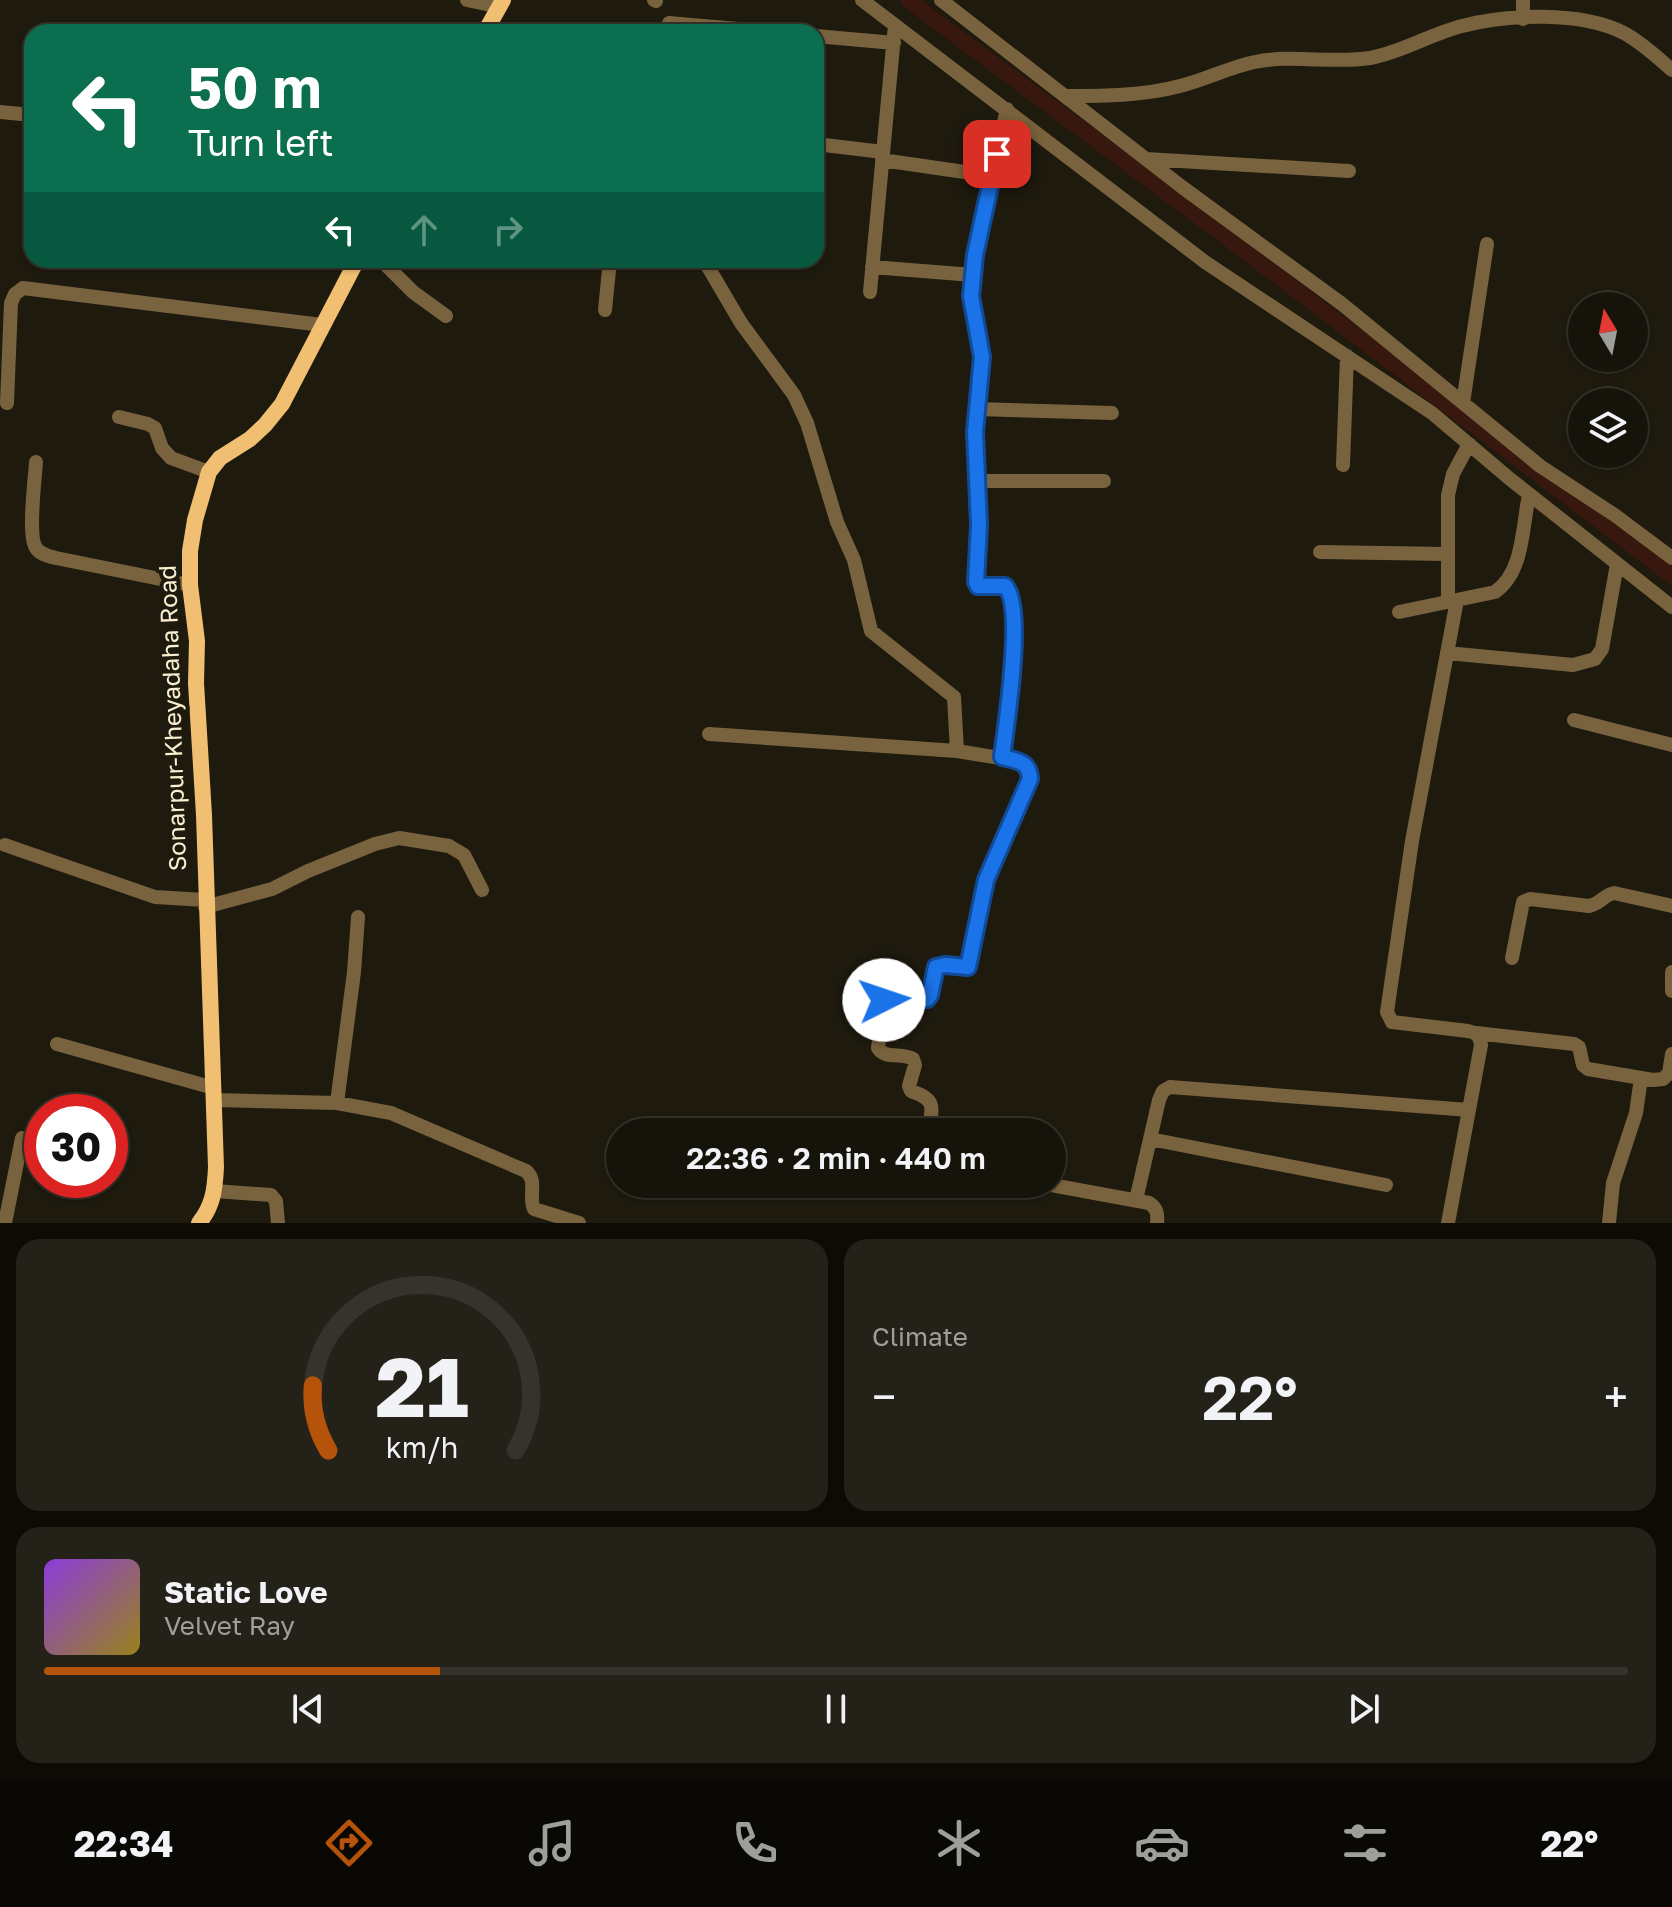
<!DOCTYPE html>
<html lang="en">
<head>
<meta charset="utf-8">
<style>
	:root { --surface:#16140a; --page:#232118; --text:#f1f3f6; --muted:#9e9e9c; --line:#35332b; --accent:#b45309 }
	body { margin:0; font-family:"Golos Text",sans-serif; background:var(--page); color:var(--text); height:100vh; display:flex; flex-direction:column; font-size:30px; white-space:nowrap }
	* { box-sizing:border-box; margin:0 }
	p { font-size:26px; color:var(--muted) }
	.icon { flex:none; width:44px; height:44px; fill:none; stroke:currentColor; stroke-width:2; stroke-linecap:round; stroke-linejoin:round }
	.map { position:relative; height:1223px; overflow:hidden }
	.details { display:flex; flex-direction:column; gap:16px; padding:16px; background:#0c0b06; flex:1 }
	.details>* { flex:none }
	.banner { position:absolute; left:24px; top:24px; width:800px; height:244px; border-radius:24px; box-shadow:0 2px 6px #0004,0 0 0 2px var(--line); background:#0b6e4f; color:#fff; overflow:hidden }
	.needle { width:52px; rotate:350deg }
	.controls { position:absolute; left:1568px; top:292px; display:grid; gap:16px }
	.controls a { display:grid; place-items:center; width:80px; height:80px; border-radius:50%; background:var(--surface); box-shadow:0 2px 6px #0004,0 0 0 2px var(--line); font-size:40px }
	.speed { position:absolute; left:24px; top:1094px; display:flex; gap:16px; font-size:40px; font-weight:700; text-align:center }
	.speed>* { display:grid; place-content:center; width:104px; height:104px; border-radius:50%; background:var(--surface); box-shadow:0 2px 6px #0004,0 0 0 2px var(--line); line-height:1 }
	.speed .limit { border:12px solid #d22; background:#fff; color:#111 }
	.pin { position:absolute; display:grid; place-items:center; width:68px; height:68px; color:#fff; margin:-34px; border-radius:16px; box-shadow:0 4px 12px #0006 }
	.me { position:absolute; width:88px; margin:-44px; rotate:86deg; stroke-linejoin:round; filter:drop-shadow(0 0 6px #0008) }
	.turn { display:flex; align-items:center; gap:28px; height:168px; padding:0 32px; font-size:36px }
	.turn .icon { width:104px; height:104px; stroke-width:2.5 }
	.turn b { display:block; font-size:56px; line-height:68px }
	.lanes { display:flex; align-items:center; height:76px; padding:0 32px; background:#0003; justify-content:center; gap:40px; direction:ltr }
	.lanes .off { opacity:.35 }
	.big { font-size:60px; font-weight:600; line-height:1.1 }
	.details .widget { flex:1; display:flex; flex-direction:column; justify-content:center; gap:12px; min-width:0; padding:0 28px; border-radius:24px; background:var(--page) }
	.details .dial { align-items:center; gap:0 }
	.dial svg { height:208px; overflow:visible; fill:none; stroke:var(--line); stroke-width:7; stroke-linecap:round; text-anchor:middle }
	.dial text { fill:var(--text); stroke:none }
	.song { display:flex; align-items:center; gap:24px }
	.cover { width:96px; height:96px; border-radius:12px; background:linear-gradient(135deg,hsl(270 70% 55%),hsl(50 70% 35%)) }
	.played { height:8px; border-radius:4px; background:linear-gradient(90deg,var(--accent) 25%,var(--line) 25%) }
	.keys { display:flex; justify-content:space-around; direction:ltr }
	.heat { display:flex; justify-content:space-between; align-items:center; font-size:44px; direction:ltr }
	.details .tiles { flex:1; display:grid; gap:16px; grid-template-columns:1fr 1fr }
	.widget:last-child { grid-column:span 2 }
	.trip { position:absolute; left:606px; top:1118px; width:460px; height:80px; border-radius:40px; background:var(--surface); box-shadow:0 2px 6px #0004,0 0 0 2px var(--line); font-weight:600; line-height:80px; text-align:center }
	.menu { display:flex; height:128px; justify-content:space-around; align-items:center; background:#090804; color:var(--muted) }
	.menu .icon { width:56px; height:56px }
	.menu .selected { color:var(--accent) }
	.menu b { font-size:36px; color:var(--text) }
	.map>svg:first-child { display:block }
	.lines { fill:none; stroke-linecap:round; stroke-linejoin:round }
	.canal { stroke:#38170e; stroke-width:16 }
	.street { stroke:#79633e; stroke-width:14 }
	.secondary { stroke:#f1bf71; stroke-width:16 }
	.route-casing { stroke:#114b97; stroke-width:20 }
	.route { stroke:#1a73e8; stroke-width:14 }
	.labels { text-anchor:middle; stroke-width:8; stroke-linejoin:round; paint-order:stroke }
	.street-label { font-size:24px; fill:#faeed0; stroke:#1e1a0e }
</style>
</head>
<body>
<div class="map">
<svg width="1672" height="1223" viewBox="0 0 1672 1223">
	<rect width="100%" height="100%" fill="#1e1a0e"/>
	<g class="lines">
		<path class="canal" d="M908 0 1225 236 1672 576"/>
		<path class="street" d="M467 0 500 7
			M654 0 656 1
			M862 0 1205 262 1432 413 1510 479 1672 607
			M941 0 1182 187 1342 304 1540 466 1616 516 1672 558
			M1523 0V19
			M669 23 771 32
			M816 36 894 43
			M1065 96C1104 96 1142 96 1180 86 1205 80 1230 67 1255 62 1293 54 1332 64 1370 58 1403 52 1430 34 1462 26 1507 14 1581 11 1624 33 1641 42 1657 57 1672 70
			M0 112 32 115
			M816 144 883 152
			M1146 159 1349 171
			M882 160 992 176
			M381 260 413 292 446 316
			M704 260 741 323 794 395 807 423 837 522 854 560 871 631 954 697 957 751 1024 762 1030 769V779L986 880 968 967 945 965 936 967 930 995 927 999 896 991 886 994 884 1000 878 1048C885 1060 902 1052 913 1059L915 1065 909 1086 911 1091C938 1100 932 1108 928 1132
			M872 267 973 275
			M870 292 895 25
			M605 310 610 260
			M7 403 11 303 15 294 23 288 322 325
			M1463 403 1487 244
			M977 409 1112 413
			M119 417 148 424 155 428 162 448 171 458 209 472
			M36 462C35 479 28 532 35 546 38 554 48 556 56 558L190 585
			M1343 465 1347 356
			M976 481H1104
			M1320 552 1447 554
			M1448 602V495L1453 474 1469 444
			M1399 612 1495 592C1524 572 1522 527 1529 495
			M1447 653 1573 665 1595 659 1602 649 1617 564
			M1574 720 1672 745
			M709 734 957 751
			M1002 757C1006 726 1025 606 1005 586H978L976 582 979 525 975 432 982 357 971 296 975 255 1007 109
			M5 845 155 897 205 900
			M205 907 272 889 308 871 375 844 399 838 449 846 464 855 482 890
			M1512 958 1523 902 1530 899 1589 906C1600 904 1604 895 1614 893L1672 906
			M1672 972V991
			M1476 1033 1574 1044 1579 1047 1583 1065 1588 1069 1653 1080 1663 1079 1669 1073 1672 1054
			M57 1044 214 1088
			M215 1100 337 1103 391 1113 526 1171C538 1181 528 1196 534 1209L579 1223
			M337 1103 354 972 358 917
			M1150 1139 1386 1185
			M1046 1184 1149 1203C1157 1208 1158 1214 1157 1223
			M215 1191 271 1195 276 1201 278 1223
			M1136 1200 1159 1100 1163 1091 1170 1087 1469 1110
			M5 1223 22 1138
			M1448 1223 1481 1045C1480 1036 1477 1033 1468 1031L1392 1022 1387 1012 1412 841 1457 600
			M1609 1223 1613 1183 1636 1113 1641 1078"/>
		<path class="secondary" d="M485 32 503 0
			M199 1223C213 1206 215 1189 216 1167L204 815 196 683 197 641 190 585V551L195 520 209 472 220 458 250 439 265 425 282 404 357 260"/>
	</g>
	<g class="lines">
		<defs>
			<path id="route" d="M884 1000 886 994 896 991 927 999 930 995 936 967 945 965 968 967 986 880 1030 779C1029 761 1018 761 1002 757 1006 726 1025 606 1005 586H978L976 582 979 525 975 432 982 357 971 296 975 255 997 154"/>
		</defs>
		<use href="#route" class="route-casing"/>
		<use href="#route" class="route"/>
	</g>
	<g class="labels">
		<g class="street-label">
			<text transform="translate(173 718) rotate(-92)" y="8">Sonarpur-Kheyadaha Road</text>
		</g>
	</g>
</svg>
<div class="controls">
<a><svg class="needle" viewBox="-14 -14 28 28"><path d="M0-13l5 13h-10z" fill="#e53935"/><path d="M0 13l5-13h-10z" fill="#9e9e9c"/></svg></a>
<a><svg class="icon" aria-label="layers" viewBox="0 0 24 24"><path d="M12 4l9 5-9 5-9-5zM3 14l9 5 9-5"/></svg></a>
</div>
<div class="speed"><div class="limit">30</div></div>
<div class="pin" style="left:997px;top:154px;background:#d93025"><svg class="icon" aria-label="arrive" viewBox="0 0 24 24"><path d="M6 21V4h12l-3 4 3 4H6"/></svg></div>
<svg class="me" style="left:884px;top:1000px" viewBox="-20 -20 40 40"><circle r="19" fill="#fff"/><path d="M0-13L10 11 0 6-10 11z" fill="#1a73e8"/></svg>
<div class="trip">22:36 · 2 min · 440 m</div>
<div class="banner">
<div class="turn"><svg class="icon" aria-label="left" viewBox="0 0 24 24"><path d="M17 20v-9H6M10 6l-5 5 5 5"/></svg><div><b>50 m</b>Turn left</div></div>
<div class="lanes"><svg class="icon" aria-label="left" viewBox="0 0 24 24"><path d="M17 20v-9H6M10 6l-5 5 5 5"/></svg><svg class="icon off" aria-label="ahead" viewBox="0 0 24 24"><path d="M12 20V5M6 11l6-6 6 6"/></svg><svg class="icon off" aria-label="right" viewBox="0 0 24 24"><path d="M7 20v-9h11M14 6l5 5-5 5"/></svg></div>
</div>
</div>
<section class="details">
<div class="tiles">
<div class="widget dial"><svg viewBox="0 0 100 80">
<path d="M14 69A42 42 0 1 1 86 69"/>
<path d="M14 69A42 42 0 0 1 8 44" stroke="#b45309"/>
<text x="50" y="56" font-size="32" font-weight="700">21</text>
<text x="50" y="72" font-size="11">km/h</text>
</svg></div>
<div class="widget"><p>Climate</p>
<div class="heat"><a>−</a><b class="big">22°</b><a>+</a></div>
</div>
<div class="widget">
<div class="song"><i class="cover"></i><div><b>Static Love</b><p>Velvet Ray</p></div></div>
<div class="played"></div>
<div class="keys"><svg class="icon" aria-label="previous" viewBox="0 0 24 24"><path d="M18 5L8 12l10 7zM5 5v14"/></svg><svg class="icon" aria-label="pause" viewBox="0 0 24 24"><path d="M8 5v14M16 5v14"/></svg><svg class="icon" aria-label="next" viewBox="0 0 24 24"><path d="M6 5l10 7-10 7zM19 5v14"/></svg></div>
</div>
</div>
</section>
<nav class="menu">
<b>22:34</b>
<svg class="icon selected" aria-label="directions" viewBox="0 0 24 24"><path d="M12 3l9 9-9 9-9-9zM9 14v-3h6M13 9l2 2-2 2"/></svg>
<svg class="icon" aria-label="music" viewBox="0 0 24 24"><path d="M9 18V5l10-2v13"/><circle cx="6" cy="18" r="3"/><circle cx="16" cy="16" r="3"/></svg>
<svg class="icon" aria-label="phone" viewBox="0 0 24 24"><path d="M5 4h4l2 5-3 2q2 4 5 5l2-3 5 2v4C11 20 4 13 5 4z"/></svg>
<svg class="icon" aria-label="climate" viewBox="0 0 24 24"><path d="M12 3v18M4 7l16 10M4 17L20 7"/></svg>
<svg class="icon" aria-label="car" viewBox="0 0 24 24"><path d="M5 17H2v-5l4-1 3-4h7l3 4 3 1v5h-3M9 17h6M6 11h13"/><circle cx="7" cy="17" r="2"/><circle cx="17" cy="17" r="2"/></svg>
<svg class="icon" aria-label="filters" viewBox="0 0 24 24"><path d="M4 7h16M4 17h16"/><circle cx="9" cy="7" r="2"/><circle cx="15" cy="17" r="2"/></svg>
<b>22°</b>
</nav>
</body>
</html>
